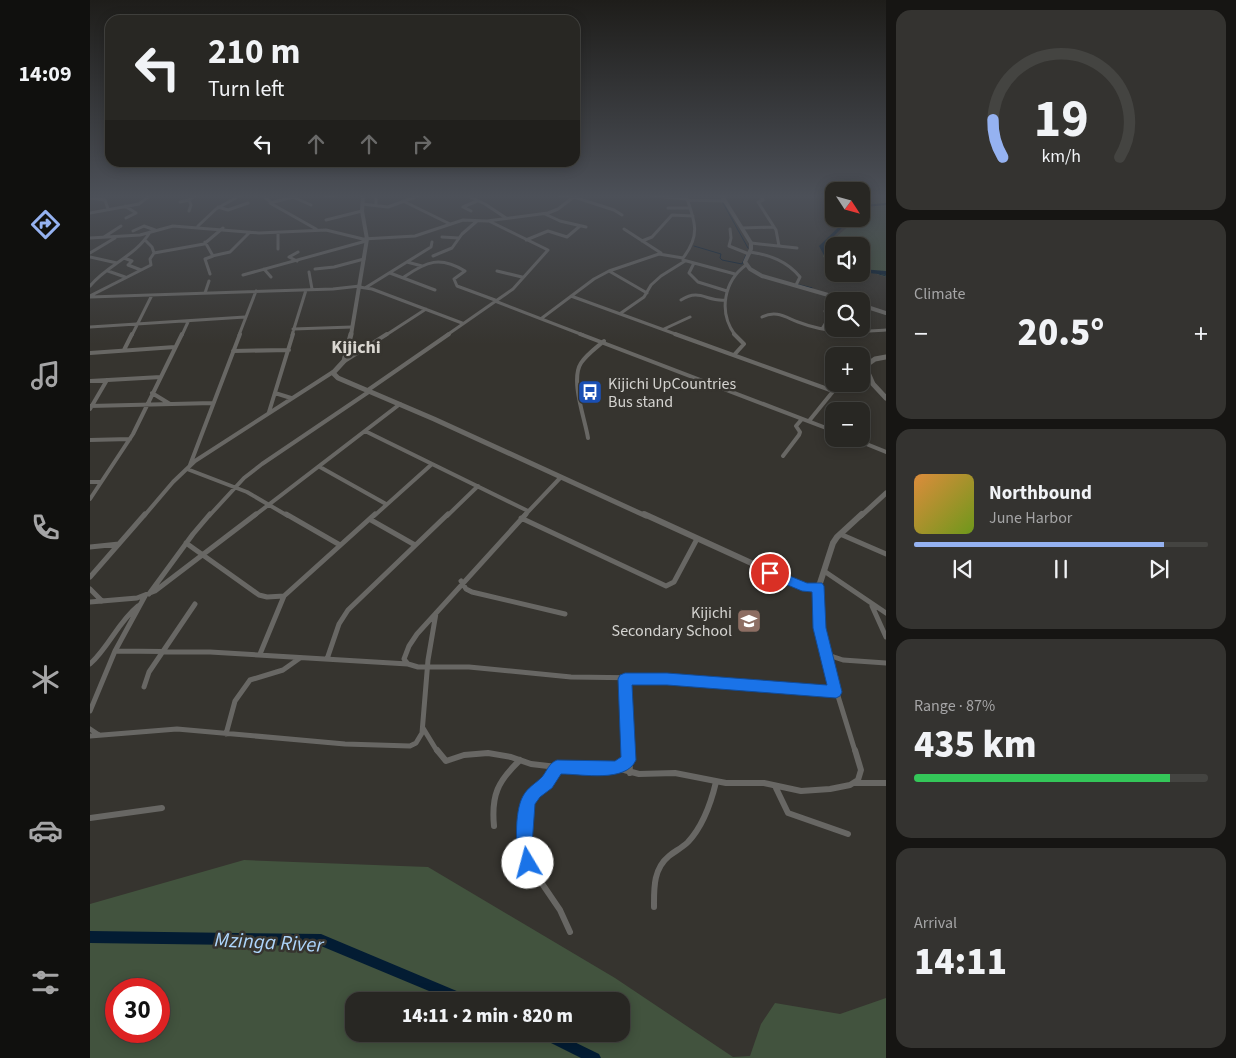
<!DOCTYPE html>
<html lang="en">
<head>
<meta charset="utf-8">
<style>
	:root { --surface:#282723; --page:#343330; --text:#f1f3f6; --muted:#a5a5a6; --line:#444441; --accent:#95b2f1 }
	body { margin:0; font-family:"Source Sans 3",sans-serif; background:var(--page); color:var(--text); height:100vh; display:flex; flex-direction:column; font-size:19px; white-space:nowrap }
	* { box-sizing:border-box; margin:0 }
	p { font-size:16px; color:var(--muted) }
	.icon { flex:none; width:28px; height:28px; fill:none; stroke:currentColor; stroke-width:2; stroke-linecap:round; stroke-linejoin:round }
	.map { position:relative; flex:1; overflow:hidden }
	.panel { display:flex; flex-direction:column; gap:10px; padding:10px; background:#161513; width:350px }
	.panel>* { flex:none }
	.banner { position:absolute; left:15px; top:15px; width:475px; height:152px; border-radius:15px; box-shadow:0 2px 12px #0003,0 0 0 1px var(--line); background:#282723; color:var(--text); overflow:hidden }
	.needle { width:32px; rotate:126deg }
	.tools { position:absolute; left:735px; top:182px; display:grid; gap:10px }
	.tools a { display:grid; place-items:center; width:45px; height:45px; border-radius:10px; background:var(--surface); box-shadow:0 2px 12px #0003,0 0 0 1px var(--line); font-size:25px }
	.speed { position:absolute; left:15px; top:978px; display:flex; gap:10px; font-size:25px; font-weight:700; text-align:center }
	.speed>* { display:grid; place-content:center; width:65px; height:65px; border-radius:50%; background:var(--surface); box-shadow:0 2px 12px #0003,0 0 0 1px var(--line); line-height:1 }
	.speed .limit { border:8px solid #d22; background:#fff; color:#111 }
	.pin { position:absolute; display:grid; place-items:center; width:42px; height:42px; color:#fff; margin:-21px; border:2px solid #fff; border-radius:50%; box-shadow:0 1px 5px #0007 }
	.me { position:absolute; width:55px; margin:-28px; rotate:352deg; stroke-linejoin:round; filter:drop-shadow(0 0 4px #0008) }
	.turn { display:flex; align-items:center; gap:18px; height:105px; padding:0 20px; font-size:22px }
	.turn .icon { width:65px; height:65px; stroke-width:2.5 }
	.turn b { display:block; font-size:35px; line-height:42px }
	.lanes { display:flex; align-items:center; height:48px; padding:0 20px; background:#0003; justify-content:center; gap:25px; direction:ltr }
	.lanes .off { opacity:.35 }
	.big { font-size:38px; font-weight:800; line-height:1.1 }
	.panel .widget { flex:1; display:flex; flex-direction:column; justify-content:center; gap:8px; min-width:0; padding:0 18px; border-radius:15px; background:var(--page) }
	.panel .dial { align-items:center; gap:0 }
	.dial svg { height:130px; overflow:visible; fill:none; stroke:var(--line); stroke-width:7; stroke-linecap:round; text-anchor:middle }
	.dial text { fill:var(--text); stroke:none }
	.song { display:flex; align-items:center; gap:15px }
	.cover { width:60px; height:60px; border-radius:8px; background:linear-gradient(135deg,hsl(30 70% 55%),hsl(80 70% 35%)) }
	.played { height:5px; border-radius:2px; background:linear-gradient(90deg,var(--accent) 85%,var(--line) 85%) }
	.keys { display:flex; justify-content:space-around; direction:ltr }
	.heat { display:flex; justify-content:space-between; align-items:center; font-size:28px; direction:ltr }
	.charge { height:8px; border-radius:4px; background:linear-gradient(90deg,#34c759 87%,var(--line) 0) }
	.trip { position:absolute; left:255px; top:992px; width:285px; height:50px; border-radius:15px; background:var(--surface); box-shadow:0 2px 12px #0003,0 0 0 1px var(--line); font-weight:800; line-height:50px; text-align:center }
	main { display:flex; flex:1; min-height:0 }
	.menu { display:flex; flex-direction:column; width:90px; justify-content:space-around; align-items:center; background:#10100e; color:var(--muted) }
	.menu .icon { width:35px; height:35px }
	.menu .current { color:var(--accent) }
	.menu b { font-size:22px; color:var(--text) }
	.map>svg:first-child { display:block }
	.green { fill:#42533e; fill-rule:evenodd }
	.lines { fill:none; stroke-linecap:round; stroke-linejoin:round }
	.stream { stroke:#031c33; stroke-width:1 }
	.river { fill:#031c33; fill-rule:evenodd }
	.minor-far3 { stroke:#686764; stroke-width:3 }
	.minor-far2 { stroke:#686764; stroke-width:4 }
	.minor-far1 { stroke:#686764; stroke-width:5 }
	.minor { stroke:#686764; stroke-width:6 }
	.tertiary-far2 { stroke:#686764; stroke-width:4 }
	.tertiary-far1 { stroke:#686764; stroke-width:5 }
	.tertiary { stroke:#686764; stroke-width:6 }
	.route { fill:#1a73e8; stroke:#114b97 }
	.labels { text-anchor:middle; stroke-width:5; stroke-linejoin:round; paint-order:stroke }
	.poi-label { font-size:16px; fill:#d4d3d0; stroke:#36342f; text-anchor:start }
	.far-district-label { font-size:18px; font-weight:bold; fill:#dad7d1; stroke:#36342f }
	.near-water-label { font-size:21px; font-style:italic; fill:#aed5fc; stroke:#36342f }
</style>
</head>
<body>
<main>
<nav class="menu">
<b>14:09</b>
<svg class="icon current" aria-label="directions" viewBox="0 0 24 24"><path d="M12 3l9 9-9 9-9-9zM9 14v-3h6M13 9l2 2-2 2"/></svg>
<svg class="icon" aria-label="music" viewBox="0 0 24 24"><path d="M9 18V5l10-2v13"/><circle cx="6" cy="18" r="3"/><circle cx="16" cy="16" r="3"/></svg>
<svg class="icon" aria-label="phone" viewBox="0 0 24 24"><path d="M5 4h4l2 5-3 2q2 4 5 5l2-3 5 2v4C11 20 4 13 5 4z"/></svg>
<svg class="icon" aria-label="climate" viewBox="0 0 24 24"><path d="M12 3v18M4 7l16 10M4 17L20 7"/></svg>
<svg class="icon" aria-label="car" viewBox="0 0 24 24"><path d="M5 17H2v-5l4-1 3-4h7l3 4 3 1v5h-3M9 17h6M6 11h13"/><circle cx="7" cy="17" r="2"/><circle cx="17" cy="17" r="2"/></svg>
<svg class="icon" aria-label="filters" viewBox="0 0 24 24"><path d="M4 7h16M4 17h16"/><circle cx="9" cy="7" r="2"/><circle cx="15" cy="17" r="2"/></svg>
</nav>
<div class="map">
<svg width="796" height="1058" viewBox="0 0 796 1058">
	<rect width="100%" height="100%" fill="#36342f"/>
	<path class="green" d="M771 196H796V277L771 269V246H744V261L733 257 736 246 762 223V219H771Z
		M154 860 338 867 525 978 643 1057 660 1056 671 1024 685 1003 750 1014 796 998V1058H0V904ZM26 989H69V1031H26ZM264 1001H531V1034H264Z"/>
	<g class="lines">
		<path class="stream" d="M633 203 658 248
			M604 246 631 254 630 258 632 260 652 264 656 255
			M789 274 796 276
			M706 284 722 288"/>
		<path class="river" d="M796 203V205L775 207 771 210 772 205Z
			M757 219H761L734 246 740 257 744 258V261L736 259 729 246Z
			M771 269 796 271V275L771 272Z
			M0 931 231 934 381 997 383 1001H363L231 946 0 943Z
			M449 1034H468L509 1054 511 1058H491L451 1038Z"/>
		<path class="minor-far3" d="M173 196 181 202
			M234 196H243
			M286 196V204
			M378 196 395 204 416 218
			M469 196 483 197
			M563 196 597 199
			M671 196 673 200 668 202 686 230 689 246
			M484 197 524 210 532 215
			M0 198 15 200 18 209
			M597 200 635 201
			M313 201 360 224
			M90 202 99 200
			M272 204 298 207 328 196
			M221 205 203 197 180 203 226 229
			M35 206 46 213 36 218
			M128 207 138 210 158 203
			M578 208H600
			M99 211 101 205 99 200 105 196
			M381 211 373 207 387 201
			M0 213 49 204 59 196
			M455 214 470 221 496 227
			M236 220 272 211
			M108 226 126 209 149 196
			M652 228 684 227
			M534 229 571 253
			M640 229 641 238 639 246 659 254
			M43 231 54 226 65 230
			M188 233V249
			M14 237 31 226
			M352 237 369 238
			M0 238 50 235 83 226 169 233 236 230 273 239 325 236 373 220 397 221 458 213 468 209 485 196
			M436 240 458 231 477 237 490 226
			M552 241 562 237 582 215 603 216
			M115 242 123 256 115 259 120 274
			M661 243 707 248
			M660 252C680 255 697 261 710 277L706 285
			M0 253 25 238
			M64 253 114 244 133 228
			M122 256 140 252 160 232
			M343 256 362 248 372 234 387 221
			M0 257 27 263
			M34 258 42 261 38 265 51 270
			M593 260 645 274
			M207 261 199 257 208 252
			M317 262 332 266
			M604 263 599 273 608 282 637 291
			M174 269 181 277
			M225 269 244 267 274 259
			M18 271 35 277
			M407 271 432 277
			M519 271 557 293
			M219 272 222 289
			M300 273 345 290
			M153 275 276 241
			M314 277C337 261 350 256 375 271L364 279 367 286 405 300
			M0 286C17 265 46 256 60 232
			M269 287 282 289 372 323
			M275 288 341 247 342 242
			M115 293 119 281
			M0 296 61 265 60 259 64 253 62 247 56 241
			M481 296 588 335
			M0 297 243 289 270 286
			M591 300C610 288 617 302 635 300
			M405 301 493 335
			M531 313 554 297 561 285 571 276 595 261
			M672 317C686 310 695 317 708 322 739 334 764 332 796 330
			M452 318 504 279 519 271 569 254 593 258C611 235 605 221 596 196
			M0 327 155 317
			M203 329 262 327
			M574 329 600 317
			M732 329 738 319 735 311 745 297
			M42 335 62 295
			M92 335 98 322
			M149 335 166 291
			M202 335 216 290
			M296 335 336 309
			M357 335 423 289 458 250 399 221
			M645 335C628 312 634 281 656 265"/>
		<path class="minor-far2" d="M490 334 744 431
			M585 334 743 391
			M34 350 42 334
			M143 351 199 350
			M0 353 85 347
			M644 355 654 344 644 334
			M253 362 297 334
			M0 381 71 377
			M278 390 359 334
			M62 393 80 404
			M185 393 201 398
			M0 406 123 403
			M0 409 17 380
			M179 412 203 334
			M719 421 749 384
			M275 431 438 511
			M498 438C495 419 480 380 491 363 497 354 506 348 514 341
			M764 439 796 452
			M0 440 40 439
			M693 456 709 435 710 432 706 426 712 419
			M100 465 150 334
			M230 467 296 504
			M97 469 157 492 198 516
			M0 482H11
			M0 499 43 434 92 334
			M54 516 83 482 105 461 243 372
			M119 516 154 478 172 464 280 391
			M164 516 310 404
			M284 516 342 464
			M357 516 388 486
			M434 516 471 477"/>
		<path class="minor-far1" d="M196 514 250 545
			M436 514 327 634 319 646 314 659 318 664 328 667H379L481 677 556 678 746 692
			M431 518 576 586 584 582 607 539
			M281 520 325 545
			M750 534 796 554
			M96 543 169 595 177 597 194 596
			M0 547 29 544
			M734 571 796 613
			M0 577 55 514
			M371 581 376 589 382 592 475 614
			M728 586V618L735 654 765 751
			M0 589 12 601
			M59 594 103 534 120 514
			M0 602 47 598 65 591 166 514
			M782 606 796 637
			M25 651 120 652 318 664
			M170 654 194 596 285 514
			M735 654 753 660 796 663
			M237 659 249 624 258 610 358 514
			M0 664C19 647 28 622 48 606
			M535 679 539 751
			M54 687 59 672 105 604
			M0 711 25 651 55 596
			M333 728 347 751
			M0 729 9 735
			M136 734 145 701 160 680 193 670 210 658
			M0 736 87 729 255 744 320 746 326 743 332 733 338 660 346 613"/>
		<path class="minor" d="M347 750 356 761 374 755 398 753 421 757 441 764 467 767 527 768 549 774 585 773 636 783H674L711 791 740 789 760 785 768 780 771 770 765 750
			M539 750 540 773
			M467 767 457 782 444 792 438 803 434 845 438 863 470 910 480 932
			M527 768 538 760
			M765 783H796
			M685 786 698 813 758 834
			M0 818 72 808
			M404 826C401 795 408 781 430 760
			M564 907C564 889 563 869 579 856 585 851 592 848 598 842 613 826 621 803 626 782"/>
		<path class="tertiary-far2" d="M632 196 661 243V249L655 262 660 269 672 276 759 301
			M771 305 796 313
			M261 335 277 239 272 211 273 196"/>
		<path class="tertiary-far1" d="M261 334 254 361 243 373 248 378 344 419 556 516
			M796 357 785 359 775 366 783 384 796 398
			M771 516 796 493"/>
		<path class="tertiary" d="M554 514 716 588H726L730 583 743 543 747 537 772 514"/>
	</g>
	<linearGradient id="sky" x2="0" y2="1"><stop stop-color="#1e1d1a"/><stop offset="0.57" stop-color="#4c5058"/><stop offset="1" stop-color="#4c5058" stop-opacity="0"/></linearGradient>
	<rect width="796" height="344" fill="url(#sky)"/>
	<path class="route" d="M680 568 717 583H732L734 586 736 628 752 692 750 696 746 698 577 685H542L546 760C536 783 492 774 471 774L462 788 450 797 445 804 442 845 446 863 444 869 438 871 432 869C425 852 424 812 433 796 438 787 445 784 452 777 457 771 459 763 467 760L525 761 531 757 528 679 530 675 535 673H577L737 685 723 628 722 592 712 591 676 576 674 573 676 570Z"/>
	<defs>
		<symbol id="bus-square" viewBox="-11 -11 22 22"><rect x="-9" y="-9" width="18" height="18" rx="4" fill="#1a4fb4" stroke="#36342f"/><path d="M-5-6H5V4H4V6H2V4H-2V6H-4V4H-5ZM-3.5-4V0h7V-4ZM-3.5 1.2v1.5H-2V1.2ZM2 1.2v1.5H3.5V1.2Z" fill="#fff"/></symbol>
		<symbol id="school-square" viewBox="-11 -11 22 22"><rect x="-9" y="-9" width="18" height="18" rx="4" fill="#8d6e63" stroke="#36342f"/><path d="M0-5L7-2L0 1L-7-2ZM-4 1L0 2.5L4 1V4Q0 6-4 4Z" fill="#fff"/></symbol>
	</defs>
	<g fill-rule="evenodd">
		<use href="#bus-square" x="486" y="378" width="28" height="28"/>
		<use href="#school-square" x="645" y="607" width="28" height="28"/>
	</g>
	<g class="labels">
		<g class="poi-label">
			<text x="518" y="389">Kijichi UpCountries<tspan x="518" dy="18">Bus stand</tspan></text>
			<text x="642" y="618" text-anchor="end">Kijichi<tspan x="642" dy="18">Secondary School</tspan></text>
		</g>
		<g class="far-district-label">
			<text x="266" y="353">Kijichi</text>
		</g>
		<g class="near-water-label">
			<text transform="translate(179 942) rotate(3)" y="7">Mzinga River</text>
		</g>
	</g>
</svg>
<div class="tools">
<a><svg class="needle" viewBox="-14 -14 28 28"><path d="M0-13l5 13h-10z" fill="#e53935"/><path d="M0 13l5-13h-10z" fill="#a5a5a6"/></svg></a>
<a><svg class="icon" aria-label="sound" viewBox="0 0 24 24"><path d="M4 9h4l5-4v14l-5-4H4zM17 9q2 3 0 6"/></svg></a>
<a><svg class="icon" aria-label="search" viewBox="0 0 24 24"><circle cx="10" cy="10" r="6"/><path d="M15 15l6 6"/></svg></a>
<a>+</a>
<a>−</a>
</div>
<div class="speed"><div class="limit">30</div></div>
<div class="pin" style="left:680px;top:573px;background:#d93025"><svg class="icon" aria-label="arrive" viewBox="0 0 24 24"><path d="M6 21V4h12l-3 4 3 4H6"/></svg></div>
<svg class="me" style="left:438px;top:863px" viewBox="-20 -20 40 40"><circle r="19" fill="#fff"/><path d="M0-13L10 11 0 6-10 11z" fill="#1a73e8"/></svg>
<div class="trip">14:11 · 2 min · 820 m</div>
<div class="banner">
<div class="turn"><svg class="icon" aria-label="left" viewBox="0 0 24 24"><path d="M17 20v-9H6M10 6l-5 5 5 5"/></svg><div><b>210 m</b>Turn left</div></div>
<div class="lanes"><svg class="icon" aria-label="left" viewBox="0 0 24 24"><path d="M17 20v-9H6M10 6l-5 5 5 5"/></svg><svg class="icon off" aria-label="ahead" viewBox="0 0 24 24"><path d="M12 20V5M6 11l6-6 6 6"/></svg><svg class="icon off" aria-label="ahead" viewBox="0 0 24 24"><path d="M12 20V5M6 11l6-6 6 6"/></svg><svg class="icon off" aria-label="right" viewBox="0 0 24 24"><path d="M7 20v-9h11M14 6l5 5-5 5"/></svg></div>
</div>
</div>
<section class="panel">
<div class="widget dial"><svg viewBox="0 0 100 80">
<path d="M14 69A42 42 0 1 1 86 69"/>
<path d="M14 69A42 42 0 0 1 8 46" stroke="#95b2f1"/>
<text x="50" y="56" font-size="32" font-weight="700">19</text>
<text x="50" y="72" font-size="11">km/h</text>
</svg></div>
<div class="widget"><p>Climate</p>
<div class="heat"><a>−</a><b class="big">20.5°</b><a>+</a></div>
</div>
<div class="widget">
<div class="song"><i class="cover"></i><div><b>Northbound</b><p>June Harbor</p></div></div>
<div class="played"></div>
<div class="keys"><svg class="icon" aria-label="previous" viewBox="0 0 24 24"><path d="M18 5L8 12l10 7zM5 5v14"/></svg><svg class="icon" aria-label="pause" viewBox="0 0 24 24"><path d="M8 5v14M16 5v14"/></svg><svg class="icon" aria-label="next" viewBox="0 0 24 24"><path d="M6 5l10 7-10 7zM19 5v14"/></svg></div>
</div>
<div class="widget"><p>Range · 87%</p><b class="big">435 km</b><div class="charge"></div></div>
<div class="widget"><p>Arrival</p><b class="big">14:11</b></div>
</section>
</main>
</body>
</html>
